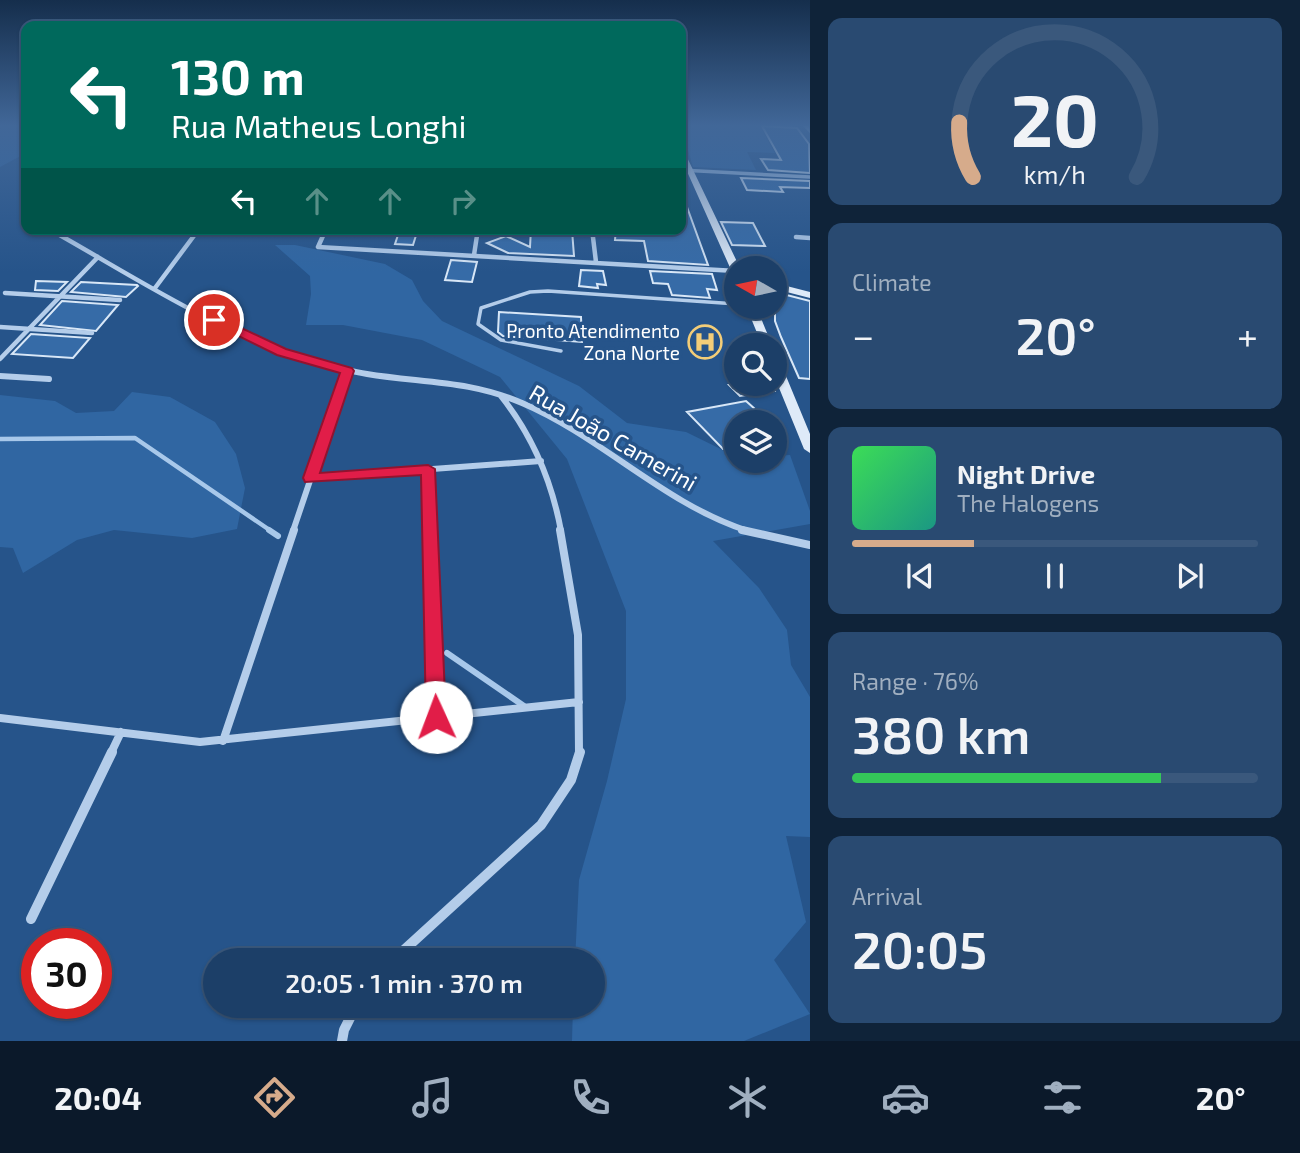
<!DOCTYPE html>
<html lang="en">
<head>
<meta charset="utf-8">
<style>
	:root { --surface:#1c3f68; --page:#294a71; --text:#f1f3f6; --muted:#a0afc0; --line:#3a587c; --accent:#d6ab8b }
	body { margin:0; font-family:"Exo 2",sans-serif; background:var(--page); color:var(--text); height:100vh; display:flex; flex-direction:column; font-size:26px; white-space:nowrap }
	* { box-sizing:border-box; margin:0 }
	p { font-size:23px; color:var(--muted) }
	.icon { flex:none; width:38px; height:38px; fill:none; stroke:currentColor; stroke-width:2; stroke-linecap:round; stroke-linejoin:round }
	.map { position:relative; flex:1; overflow:hidden }
	.drawer { display:flex; flex-direction:column; gap:18px; padding:18px; background:#0f2339; width:490px }
	.drawer>* { flex:none }
	.hud { position:absolute; left:21px; top:21px; width:665px; height:214px; border-radius:14px; box-shadow:0 2px 5px #0004,0 0 0 2px var(--line); background:#00695c; color:#fff; overflow:hidden }
	.needle { width:46px; rotate:279deg }
	.controls { position:absolute; left:724px; top:256px; display:grid; gap:14px }
	.controls a { display:grid; place-items:center; width:63px; height:63px; border-radius:50%; background:var(--surface); box-shadow:0 2px 5px #0004,0 0 0 2px var(--line); font-size:35px }
	.speed { position:absolute; left:21px; top:928px; display:flex; gap:14px; font-size:35px; font-weight:700; text-align:center }
	.speed>* { display:grid; place-content:center; width:91px; height:91px; border-radius:50%; background:var(--surface); box-shadow:0 2px 5px #0004,0 0 0 2px var(--line); line-height:1 }
	.speed .limit { border:10px solid #d22; background:#fff; color:#111 }
	.pin { position:absolute; display:grid; place-items:center; width:60px; height:60px; color:#fff; margin:-30px; border:4px solid #fff; border-radius:50%; box-shadow:0 2px 7px #0007 }
	.me { position:absolute; width:77px; margin:-38px; rotate:358deg; stroke-linejoin:round; filter:drop-shadow(0 0 5px #0008) }
	.turn { display:flex; align-items:center; gap:24px; height:147px; padding:0 35px; font-size:32px }
	.turn .icon { width:91px; height:91px; stroke-width:2.5 }
	.turn b { display:block; font-size:49px; line-height:60px }
	.lanes { display:flex; align-items:center; height:66px; padding:0 35px; background:#0003; justify-content:center; gap:35px; direction:ltr }
	.lanes .off { opacity:.35 }
	.big { font-size:52px; font-weight:600; line-height:1.1 }
	.drawer .card { flex:1; display:flex; flex-direction:column; justify-content:center; gap:10px; min-width:0; padding:0 24px; border-radius:14px; background:var(--page) }
	.drawer .dial { align-items:center; gap:0 }
	.dial svg { height:182px; overflow:visible; fill:none; stroke:var(--line); stroke-width:7; stroke-linecap:round; text-anchor:middle }
	.dial text { fill:var(--text); stroke:none }
	.song { display:flex; align-items:center; gap:21px }
	.cover { width:84px; height:84px; border-radius:10px; background:linear-gradient(135deg,hsl(130 70% 55%),hsl(170 70% 35%)) }
	.played { height:7px; border-radius:4px; background:linear-gradient(90deg,var(--accent) 30%,var(--line) 30%) }
	.keys { display:flex; justify-content:space-around; direction:ltr }
	.heat { display:flex; justify-content:space-between; align-items:center; font-size:38px; direction:ltr }
	.charge { height:10px; border-radius:5px; background:linear-gradient(90deg,#34c759 76%,var(--line) 0) }
	.trip { position:absolute; left:203px; top:948px; width:402px; height:70px; border-radius:35px; background:var(--surface); box-shadow:0 2px 5px #0004,0 0 0 2px var(--line); font-weight:600; line-height:70px; text-align:center }
	.tabs { display:flex; height:112px; justify-content:space-around; align-items:center; background:#0b192a; color:var(--muted) }
	.tabs .icon { width:49px; height:49px }
	.tabs .selected { color:var(--accent) }
	.tabs b { font-size:32px; color:var(--text) }
	main { display:flex; flex:1; min-height:0 }
	.map>svg:first-child { display:block }
	.green { fill:#3066a2 }
	.lines { fill:none; stroke-linecap:round; stroke-linejoin:round }
	.stream-far1 { stroke:#a8c8ea; stroke-width:4.5 }
	.stream { stroke:#a8c8ea; stroke-width:6 }
	.building { fill:#366ba7; stroke:#d8e7f7; stroke-width:2 }
	.lane { stroke:#b4cdea; stroke-width:3.5 }
	.street-far4 { stroke:#b4cdea; stroke-width:3.5 }
	.street-far3 { stroke:#b4cdea; stroke-width:4.5 }
	.street-far2 { stroke:#b4cdea; stroke-width:6 }
	.street-far1 { stroke:#b4cdea; stroke-width:8 }
	.street { stroke:#b4cdea; stroke-width:10 }
	.secondary { fill:#deeaf8; fill-rule:evenodd }
	.route { fill:#e11d48; stroke:#92132f; stroke-width:2 }
	.labels { text-anchor:middle; stroke-width:7; stroke-linejoin:round; paint-order:stroke }
	.far-poi-label { font-size:19px; fill:#fff; stroke:#26548a; text-anchor:end }
	.street-label { font-size:23px; fill:#fff; stroke:#26548a }
</style>
</head>
<body>
<main>
<div class="map">
<svg width="810" height="1041" viewBox="0 0 810 1041">
	<rect width="100%" height="100%" fill="#26548a"/>
	<path class="green" d="M0 126H26V153L0 167Z
		M681 126H760L775 153 747 152 756 170 693 167Z
		M275 245H295L385 264 412 280 423 301 442 321 579 386 627 423 686 432 737 457V460H775V456L790 455 810 511V524L713 541 759 588 787 630 791 665 810 697V837L786 836 806 922 774 960 810 1014 744 1041H572L573 1006H593V961H575L579 880 607 781 626 699V611L567 459 500 377 422 340 343 325H306L311 294 310 276Z
		M132 392 170 397 215 422 236 454 245 488 237 529 192 538 114 530 77 540 23 573 13 548 0 547V395L55 401 76 413 114 411Z"/>
	<g class="lines">
		<path class="stream-far1" d="M0 439 135 438 271 531"/>
		<path class="stream" d="M269 530 278 536
			M447 653 524 706"/>
	</g>
	<path class="building" d="M762 126 797 128 809 144 810 173 768 170 761 159 781 160Z
		M741 178 810 181V188L780 187 783 192 747 190Z
		M683 196 708 265 648 261 644 241 615 240 616 229H681V197Z
		M721 222 753 223 765 246 732 245Z
		M400 229H418L413 245 395 244Z
		M531 229 572 230 574 256 508 253 487 243 506 236 530 247Z
		M451 260 477 262 472 282 445 280Z
		M581 270 603 271 606 285 597 284 598 288 579 286Z
		M650 271 712 274 717 290 707 289 710 298 672 295 668 284 653 283Z
		M36 281 67 282 58 291 35 290Z
		M81 282 137 285 138 286 126 297 71 292Z
		M775 292 810 301V379L799 378 781 337 775 321Z
		M62 301 118 305 96 331 40 325Z
		M499 312 581 317 582 342 503 336 498 332Z
		M31 334 90 338 73 358 12 354Z
		M742 383H774L775 391 740 396 729 385Z
		M746 401 765 418 737 422V447L723 449 687 412Z"/>
	<g class="lines">
		<path class="lane" d="M561 351 501 340 478 324 481 308 530 292 548 291 737 304"/>
		<path class="street-far4" d="M681 170 810 177"/>
		<path class="street-far3" d="M49 229C133 276 218 333 311 360
			M326 229 318 247 736 271
			M592 229 596 262
			M796 237 810 238
			M474 255 478 229
			M155 288 199 229
			M5 293 120 300
			M0 327 92 333
			M0 359 98 257"/>
		<path class="street-far2" d="M305 358C325 364 346 371 367 374 422 383 469 380 522 403 602 437 664 504 748 531
			M0 376 49 379
			M501 396C532 435 552 482 561 531
			M428 469 430 531
			M311 478 541 461
			M293 531 347 371"/>
		<path class="street-far1" d="M430 530 436 717
			M560 530 578 635 579 753
			M742 530 810 545
			M0 718 200 742 579 702
			M223 741 294 530
			M111 753 121 732"/>
		<path class="street" d="M31 919 112 752
			M392 961 541 825 571 780 580 752
			M342 1041 344 1030 356 1006"/>
		<path class="secondary" d="M803 126H809L810 133Z
			M681 149 684 151 740 268H737V275L732 272 681 158Z
			M775 283 810 292V298L775 289Z
			M746 306H756L772 345H762Z
			M775 361 781 364 810 434V453L804 449 775 378Z"/>
	</g>
	<linearGradient id="sky" x2="0" y2="1"><stop stop-color="#152e4c"/><stop offset="0.46" stop-color="#416798"/><stop offset="1" stop-color="#416798" stop-opacity="0"/></linearGradient>
	<rect width="810" height="272" fill="url(#sky)"/>
	<path class="route" d="M210 317H218L286 349 352 368 354 371 320 473 428 465 435 469 446 717 443 723 436 726 429 723 426 717 421 475 305 482 303 478 340 373 277 355 210 322Z"/>
	<defs>
		<symbol id="hospital-ring" viewBox="-11 -11 22 22"><circle r="9.5" fill="#26548a" stroke="#f3cd78" stroke-width="1.5"/><path d="M-5-5h3v3.5h4V-5h3V5h-3V1.5h-4V5h-3Z" fill="#f3cd78"/></symbol>
	</defs>
	<g fill-rule="evenodd">
		<use href="#hospital-ring" x="686" y="323" width="38" height="38"/>
	</g>
	<g class="labels">
		<g class="far-poi-label">
			<text x="680" y="338">Pronto Atendimento<tspan x="680" dy="22">Zona Norte</tspan></text>
		</g>
		<g class="street-label">
			<text transform="translate(613 438) rotate(30)" y="8">Rua João Camerini</text>
		</g>
	</g>
</svg>
<div class="controls">
<a><svg class="needle" viewBox="-14 -14 28 28"><path d="M0-13l5 13h-10z" fill="#e53935"/><path d="M0 13l5-13h-10z" fill="#a0afc0"/></svg></a>
<a><svg class="icon" aria-label="search" viewBox="0 0 24 24"><circle cx="10" cy="10" r="6"/><path d="M15 15l6 6"/></svg></a>
<a><svg class="icon" aria-label="layers" viewBox="0 0 24 24"><path d="M12 4l9 5-9 5-9-5zM3 14l9 5 9-5"/></svg></a>
</div>
<div class="speed"><div class="limit">30</div></div>
<div class="pin" style="left:214px;top:320px;background:#d93025"><svg class="icon" aria-label="arrive" viewBox="0 0 24 24"><path d="M6 21V4h12l-3 4 3 4H6"/></svg></div>
<svg class="me" style="left:436px;top:717px" viewBox="-20 -20 40 40"><circle r="19" fill="#fff"/><path d="M0-13L10 11 0 6-10 11z" fill="#e11d48"/></svg>
<div class="trip">20:05 · 1 min · 370 m</div>
<div class="hud">
<div class="turn"><svg class="icon" aria-label="left" viewBox="0 0 24 24"><path d="M17 20v-9H6M10 6l-5 5 5 5"/></svg><div><b>130 m</b>Rua Matheus Longhi</div></div>
<div class="lanes"><svg class="icon" aria-label="left" viewBox="0 0 24 24"><path d="M17 20v-9H6M10 6l-5 5 5 5"/></svg><svg class="icon off" aria-label="ahead" viewBox="0 0 24 24"><path d="M12 20V5M6 11l6-6 6 6"/></svg><svg class="icon off" aria-label="ahead" viewBox="0 0 24 24"><path d="M12 20V5M6 11l6-6 6 6"/></svg><svg class="icon off" aria-label="right" viewBox="0 0 24 24"><path d="M7 20v-9h11M14 6l5 5-5 5"/></svg></div>
</div>
</div>
<section class="drawer">
<div class="card dial"><svg viewBox="0 0 100 80">
<path d="M14 69A42 42 0 1 1 86 69"/>
<path d="M14 69A42 42 0 0 1 8 45" stroke="#d6ab8b"/>
<text x="50" y="56" font-size="32" font-weight="700">20</text>
<text x="50" y="72" font-size="11">km/h</text>
</svg></div>
<div class="card"><p>Climate</p>
<div class="heat"><a>−</a><b class="big">20°</b><a>+</a></div>
</div>
<div class="card">
<div class="song"><i class="cover"></i><div><b>Night Drive</b><p>The Halogens</p></div></div>
<div class="played"></div>
<div class="keys"><svg class="icon" aria-label="previous" viewBox="0 0 24 24"><path d="M18 5L8 12l10 7zM5 5v14"/></svg><svg class="icon" aria-label="pause" viewBox="0 0 24 24"><path d="M8 5v14M16 5v14"/></svg><svg class="icon" aria-label="next" viewBox="0 0 24 24"><path d="M6 5l10 7-10 7zM19 5v14"/></svg></div>
</div>
<div class="card"><p>Range · 76%</p><b class="big">380 km</b><div class="charge"></div></div>
<div class="card"><p>Arrival</p><b class="big">20:05</b></div>
</section>
</main>
<nav class="tabs">
<b>20:04</b>
<svg class="icon selected" aria-label="directions" viewBox="0 0 24 24"><path d="M12 3l9 9-9 9-9-9zM9 14v-3h6M13 9l2 2-2 2"/></svg>
<svg class="icon" aria-label="music" viewBox="0 0 24 24"><path d="M9 18V5l10-2v13"/><circle cx="6" cy="18" r="3"/><circle cx="16" cy="16" r="3"/></svg>
<svg class="icon" aria-label="phone" viewBox="0 0 24 24"><path d="M5 4h4l2 5-3 2q2 4 5 5l2-3 5 2v4C11 20 4 13 5 4z"/></svg>
<svg class="icon" aria-label="climate" viewBox="0 0 24 24"><path d="M12 3v18M4 7l16 10M4 17L20 7"/></svg>
<svg class="icon" aria-label="car" viewBox="0 0 24 24"><path d="M5 17H2v-5l4-1 3-4h7l3 4 3 1v5h-3M9 17h6M6 11h13"/><circle cx="7" cy="17" r="2"/><circle cx="17" cy="17" r="2"/></svg>
<svg class="icon" aria-label="filters" viewBox="0 0 24 24"><path d="M4 7h16M4 17h16"/><circle cx="9" cy="7" r="2"/><circle cx="15" cy="17" r="2"/></svg>
<b>20°</b>
</nav>
</body>
</html>
